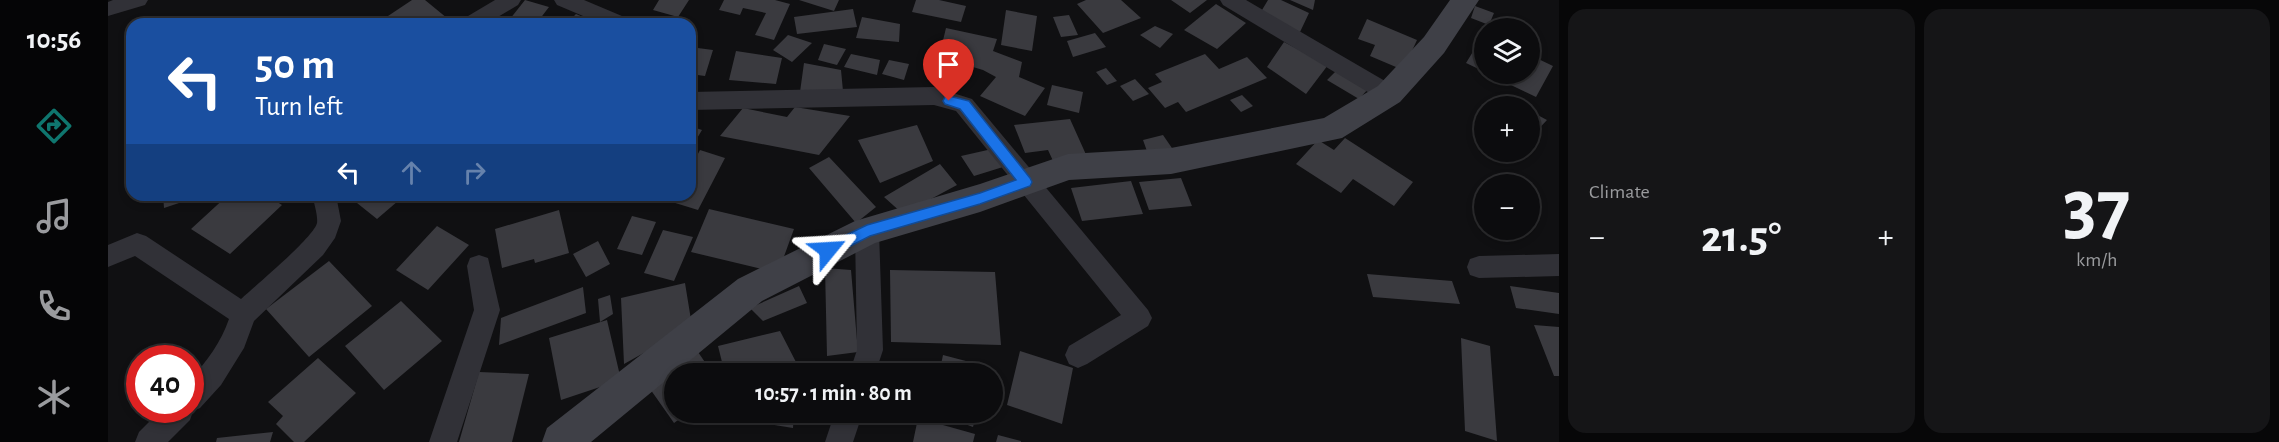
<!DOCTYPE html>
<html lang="en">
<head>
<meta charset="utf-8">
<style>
	:root { --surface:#0c0c0e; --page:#151517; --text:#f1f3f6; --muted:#9a9b9e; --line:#2c2c2e; --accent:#0f766e }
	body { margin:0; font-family:"Alegreya Sans",sans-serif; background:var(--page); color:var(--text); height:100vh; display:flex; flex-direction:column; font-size:22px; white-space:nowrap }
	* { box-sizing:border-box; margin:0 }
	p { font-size:20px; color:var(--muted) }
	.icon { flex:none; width:33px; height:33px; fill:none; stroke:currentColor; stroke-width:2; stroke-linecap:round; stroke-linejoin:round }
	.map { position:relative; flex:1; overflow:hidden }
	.side { display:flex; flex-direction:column; gap:9px; padding:9px; background:#070708; width:720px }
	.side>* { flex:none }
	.guide { position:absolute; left:18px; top:18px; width:570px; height:183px; border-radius:18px; box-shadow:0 3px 9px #0003,0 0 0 2px var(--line); background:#1a4fa0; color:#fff; overflow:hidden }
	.controls { position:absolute; left:1366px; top:18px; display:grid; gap:12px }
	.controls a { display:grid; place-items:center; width:66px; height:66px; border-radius:50%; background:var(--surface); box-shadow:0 3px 9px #0003,0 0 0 2px var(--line); font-size:30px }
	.speed { position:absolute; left:18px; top:345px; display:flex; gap:12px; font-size:30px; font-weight:700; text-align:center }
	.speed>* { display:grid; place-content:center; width:78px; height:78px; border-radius:50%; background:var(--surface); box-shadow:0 3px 9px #0003,0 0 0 2px var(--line); line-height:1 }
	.speed .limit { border:9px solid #d22; background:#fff; color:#111 }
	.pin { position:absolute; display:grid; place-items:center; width:51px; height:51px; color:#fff; margin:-62px -26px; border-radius:50% 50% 50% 0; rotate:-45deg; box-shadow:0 0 6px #0007 }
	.pin .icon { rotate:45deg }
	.me { position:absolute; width:66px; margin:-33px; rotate:63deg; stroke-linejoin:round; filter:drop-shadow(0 0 4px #0008) }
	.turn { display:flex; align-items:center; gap:21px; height:126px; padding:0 30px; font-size:27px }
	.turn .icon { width:78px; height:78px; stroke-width:2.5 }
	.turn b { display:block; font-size:42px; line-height:51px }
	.lanes { display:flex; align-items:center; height:57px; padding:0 30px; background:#0003; justify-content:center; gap:30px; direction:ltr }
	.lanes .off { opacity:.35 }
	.big { font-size:45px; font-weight:600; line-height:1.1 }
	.side .tile { flex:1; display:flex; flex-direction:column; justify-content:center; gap:9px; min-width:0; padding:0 21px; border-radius:18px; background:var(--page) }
	.side .dial { align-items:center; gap:0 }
	.dial b { font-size:78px; line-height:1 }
	.heat { display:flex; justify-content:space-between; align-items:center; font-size:33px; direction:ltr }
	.side .tiles { flex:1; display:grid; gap:9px; grid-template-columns:repeat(2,1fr) }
	.trip { position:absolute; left:556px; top:363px; width:339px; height:60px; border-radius:30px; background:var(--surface); box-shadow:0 3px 9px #0003,0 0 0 2px var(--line); font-weight:600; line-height:60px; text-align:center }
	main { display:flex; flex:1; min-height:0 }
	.menu { display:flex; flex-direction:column; width:108px; justify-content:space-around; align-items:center; background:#050506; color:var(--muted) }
	.menu .icon { width:42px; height:42px }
	.menu .active { color:var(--accent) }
	.menu b { font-size:27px; color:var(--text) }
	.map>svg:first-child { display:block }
	.building { fill:#3a3a3f }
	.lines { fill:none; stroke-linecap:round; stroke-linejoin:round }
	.street { fill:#313137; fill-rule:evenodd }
	.secondary { fill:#3f4047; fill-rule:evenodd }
	.route { fill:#1a73e8; stroke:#114b97; stroke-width:1.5 }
</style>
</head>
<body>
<main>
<nav class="menu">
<b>10:56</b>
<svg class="icon active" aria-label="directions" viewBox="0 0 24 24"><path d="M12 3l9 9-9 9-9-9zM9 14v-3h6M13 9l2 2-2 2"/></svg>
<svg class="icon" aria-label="music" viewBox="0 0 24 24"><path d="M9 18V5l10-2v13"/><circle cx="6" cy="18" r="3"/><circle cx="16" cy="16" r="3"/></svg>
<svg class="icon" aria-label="phone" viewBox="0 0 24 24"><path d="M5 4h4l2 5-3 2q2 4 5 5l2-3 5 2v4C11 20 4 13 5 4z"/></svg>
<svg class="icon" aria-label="climate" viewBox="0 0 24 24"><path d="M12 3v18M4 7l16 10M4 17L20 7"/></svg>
</nav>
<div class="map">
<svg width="1451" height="442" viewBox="0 0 1451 442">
	<rect width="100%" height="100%" fill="#101012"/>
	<path class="building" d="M304 0H317L345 23 279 24 274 20Z
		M417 0 441 7 428 24H398Z
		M551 0H581L570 17 545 10Z
		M616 0H667L682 4 666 40 647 35 658 13 635 8 632 15 611 10Z
		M691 0H731L726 11Z
		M808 0H831L858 6 853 22 804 12Z
		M978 0H1013L1033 18 995 33 969 4Z
		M1063 0H1099L1082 13Z
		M1160 0H1173L1201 13 1192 32 1151 15Z
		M1182 0H1207L1205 10Z
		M1108 4 1138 23 1109 49 1076 30Z
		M1367 6 1386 13 1381 25 1363 18Z
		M745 9 749 27 689 34 686 17Z
		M898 10 929 16 924 51 893 45Z
		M468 14 491 24H458Z
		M961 15 970 35 953 37 945 17Z
		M75 16 88 24H63Z
		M754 17 792 24 791 42 748 38Z
		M1259 19 1309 40 1295 70 1262 56 1267 45 1250 39Z
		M1047 26 1065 34 1052 48 1032 35Z
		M838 28 889 39 885 51 914 62 911 77 937 88 917 116 872 96 888 77 875 70 831 57Z
		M1377 32V72L1358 63Z
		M987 33 998 47 965 57 959 41Z
		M680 35 704 43 684 62 665 50Z
		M1176 42 1220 65 1198 94 1159 67Z
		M716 44 738 49 729 65 710 60Z
		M582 47 605 50 597 76 582 74Z
		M628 51 674 58 668 84 621 80Z
		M743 54 772 60 769 75 736 67Z
		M1097 54 1111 69 1139 57 1159 78 1078 112 1070 102 1057 108 1040 88 1054 82 1047 74Z
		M1422 55 1445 66 1428 97 1380 74H1422Z
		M781 60 801 64 796 80 774 74Z
		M696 63 733 70 735 91 692 92Z
		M998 68 1009 81 999 85 988 72Z
		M1230 69 1261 88 1251 99 1219 80Z
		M1027 79 1041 94 1025 101 1012 86Z
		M944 85 975 92 971 113 939 105Z
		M1134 95 1145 106 1133 112 1122 100Z
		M687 107 742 116 711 155 612 136 635 108 679 117Z
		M1422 111 1439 120 1422 138Z
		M962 119 980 159 946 163 940 150 917 153 906 125Z
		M809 125 825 161 772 183 750 140Z
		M582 126 594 130 582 150Z
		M1055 135 1066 151 1040 154 1035 140Z
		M1237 138 1305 182 1286 206 1245 179 1233 193 1188 164 1210 140 1226 150Z
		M884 149 895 167 866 176 853 156Z
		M592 150 617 158 590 210 564 202 568 195H582V169Z
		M721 157 768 207 748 223 701 168Z
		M832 164 849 185 795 214 776 197Z
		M1073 178 1084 206 1041 210 1031 182Z
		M1023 181 1035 214 974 221 963 188Z
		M55 195H95L56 208Z
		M120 195H158L174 205 122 254 83 229Z
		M239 195H297L269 219Z
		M601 209 686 229 670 273 583 252Z
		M451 210 461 253 427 263 426 259 394 268 387 229Z
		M524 216 548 222 534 255 509 249Z
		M329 226 361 245 320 290 288 270Z
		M555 230 585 237 566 281 536 273Z
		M490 241 502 264 478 277 465 254Z
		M221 261 264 306 201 357 158 309Z
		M717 268 743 270 750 352 719 356Z
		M782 270 887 272 893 345 783 342Z
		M1259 274 1344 281 1352 304 1265 297Z
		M577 283 584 326 516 364 513 298Z
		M691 286 699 303 655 321 642 308Z
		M1402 286 1451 293V314L1408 308Z
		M475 287 478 313 391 345 393 318Z
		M502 295 505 314 492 322 490 299Z
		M293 301 334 341 276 390 237 346Z
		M499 320 513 380 453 400 441 338Z
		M1426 325 1451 327V376H1446Z
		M672 331 689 364V374H617L610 346Z
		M1353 338 1382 346 1389 441 1357 431Z
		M912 351 965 368 954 424 899 405Z
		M590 352 605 374H567V412H581L566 423 540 386Z
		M835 355 877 366 875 374H831Z
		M210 358 248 393 196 442H186L168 424 175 416 160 402Z
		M371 372 421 374 404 442H351Z
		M646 412H686L685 428 647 422Z
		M825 412H869L865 427Z
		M810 418 867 434 865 442H805Z
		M165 432 162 442H108L109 438Z
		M890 435 913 441V442H888Z"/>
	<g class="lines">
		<path class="street" d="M5 0H40L37 5 0 16V2Z
			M387 0H413L410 5 378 24H352L355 19Z
			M446 0H476L521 19 524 24H494L449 5Z
			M1112 0H1138L1289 88 1292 94 1289 100 1281 103 1273 100 1115 5Z
			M826 87 864 99 1040 310 1044 318 1040 326 979 364 970 368 961 364 957 355 961 346 1013 315 848 111 826 105 582 110V92Z
			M204 195H228L233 221 227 238 215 255 146 321 136 348 113 385 92 408 85 411 82 420 60 442H27L31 432 53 410H82V379C99 362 113 342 121 319L27 256 0 267V245L29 233 38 236 133 299C147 286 206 237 209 223 210 215 206 203 204 195Z
			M759 220 768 224 771 231 775 350 767 374H741L749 350 747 231 750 224Z
			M1451 254V276L1371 278 1362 275 1359 267 1362 259 1371 256Z
			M371 255 380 258 392 310 349 442H321L366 310 359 266 362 258Z
			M727 412H755L745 442H717Z"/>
		<path class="secondary" d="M1342 0H1371L1336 53 1292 102 1234 138 1063 174 961 180 872 212 767 243 654 301 483 442H434L439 428 630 279 747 221 872 184 960 154 1063 148 1216 118 1270 86 1316 37Z"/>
	</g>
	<path class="route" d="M841 96 861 101 922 178 924 182 922 186 872 204 762 236 725 255 720 257 715 255 713 250 715 246 759 225 872 193 908 180 852 109 837 104 835 101 837 97Z"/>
</svg>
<div class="controls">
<a><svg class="icon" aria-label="layers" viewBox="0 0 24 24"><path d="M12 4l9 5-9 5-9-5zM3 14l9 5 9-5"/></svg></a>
<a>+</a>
<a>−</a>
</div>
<div class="speed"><div class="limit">40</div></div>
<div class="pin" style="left:841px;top:101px;background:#d93025"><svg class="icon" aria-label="arrive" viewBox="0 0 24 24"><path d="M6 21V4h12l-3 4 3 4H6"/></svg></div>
<svg class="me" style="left:720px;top:250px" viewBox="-20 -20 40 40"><path d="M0-17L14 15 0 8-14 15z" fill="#1a73e8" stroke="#fff" stroke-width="4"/></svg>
<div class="trip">10:57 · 1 min · 80 m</div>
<div class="guide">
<div class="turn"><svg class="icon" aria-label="left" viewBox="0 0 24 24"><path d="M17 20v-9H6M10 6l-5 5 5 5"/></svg><div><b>50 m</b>Turn left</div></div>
<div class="lanes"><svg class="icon" aria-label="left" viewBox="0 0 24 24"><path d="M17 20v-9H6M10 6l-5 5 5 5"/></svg><svg class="icon off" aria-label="ahead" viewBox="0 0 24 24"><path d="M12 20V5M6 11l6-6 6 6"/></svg><svg class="icon off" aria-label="right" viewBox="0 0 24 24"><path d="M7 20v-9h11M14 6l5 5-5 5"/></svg></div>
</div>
</div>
<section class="side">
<div class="tiles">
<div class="tile"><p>Climate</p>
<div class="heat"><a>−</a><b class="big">21.5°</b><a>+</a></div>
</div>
<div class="tile dial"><b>37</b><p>km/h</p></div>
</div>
</section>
</main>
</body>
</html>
